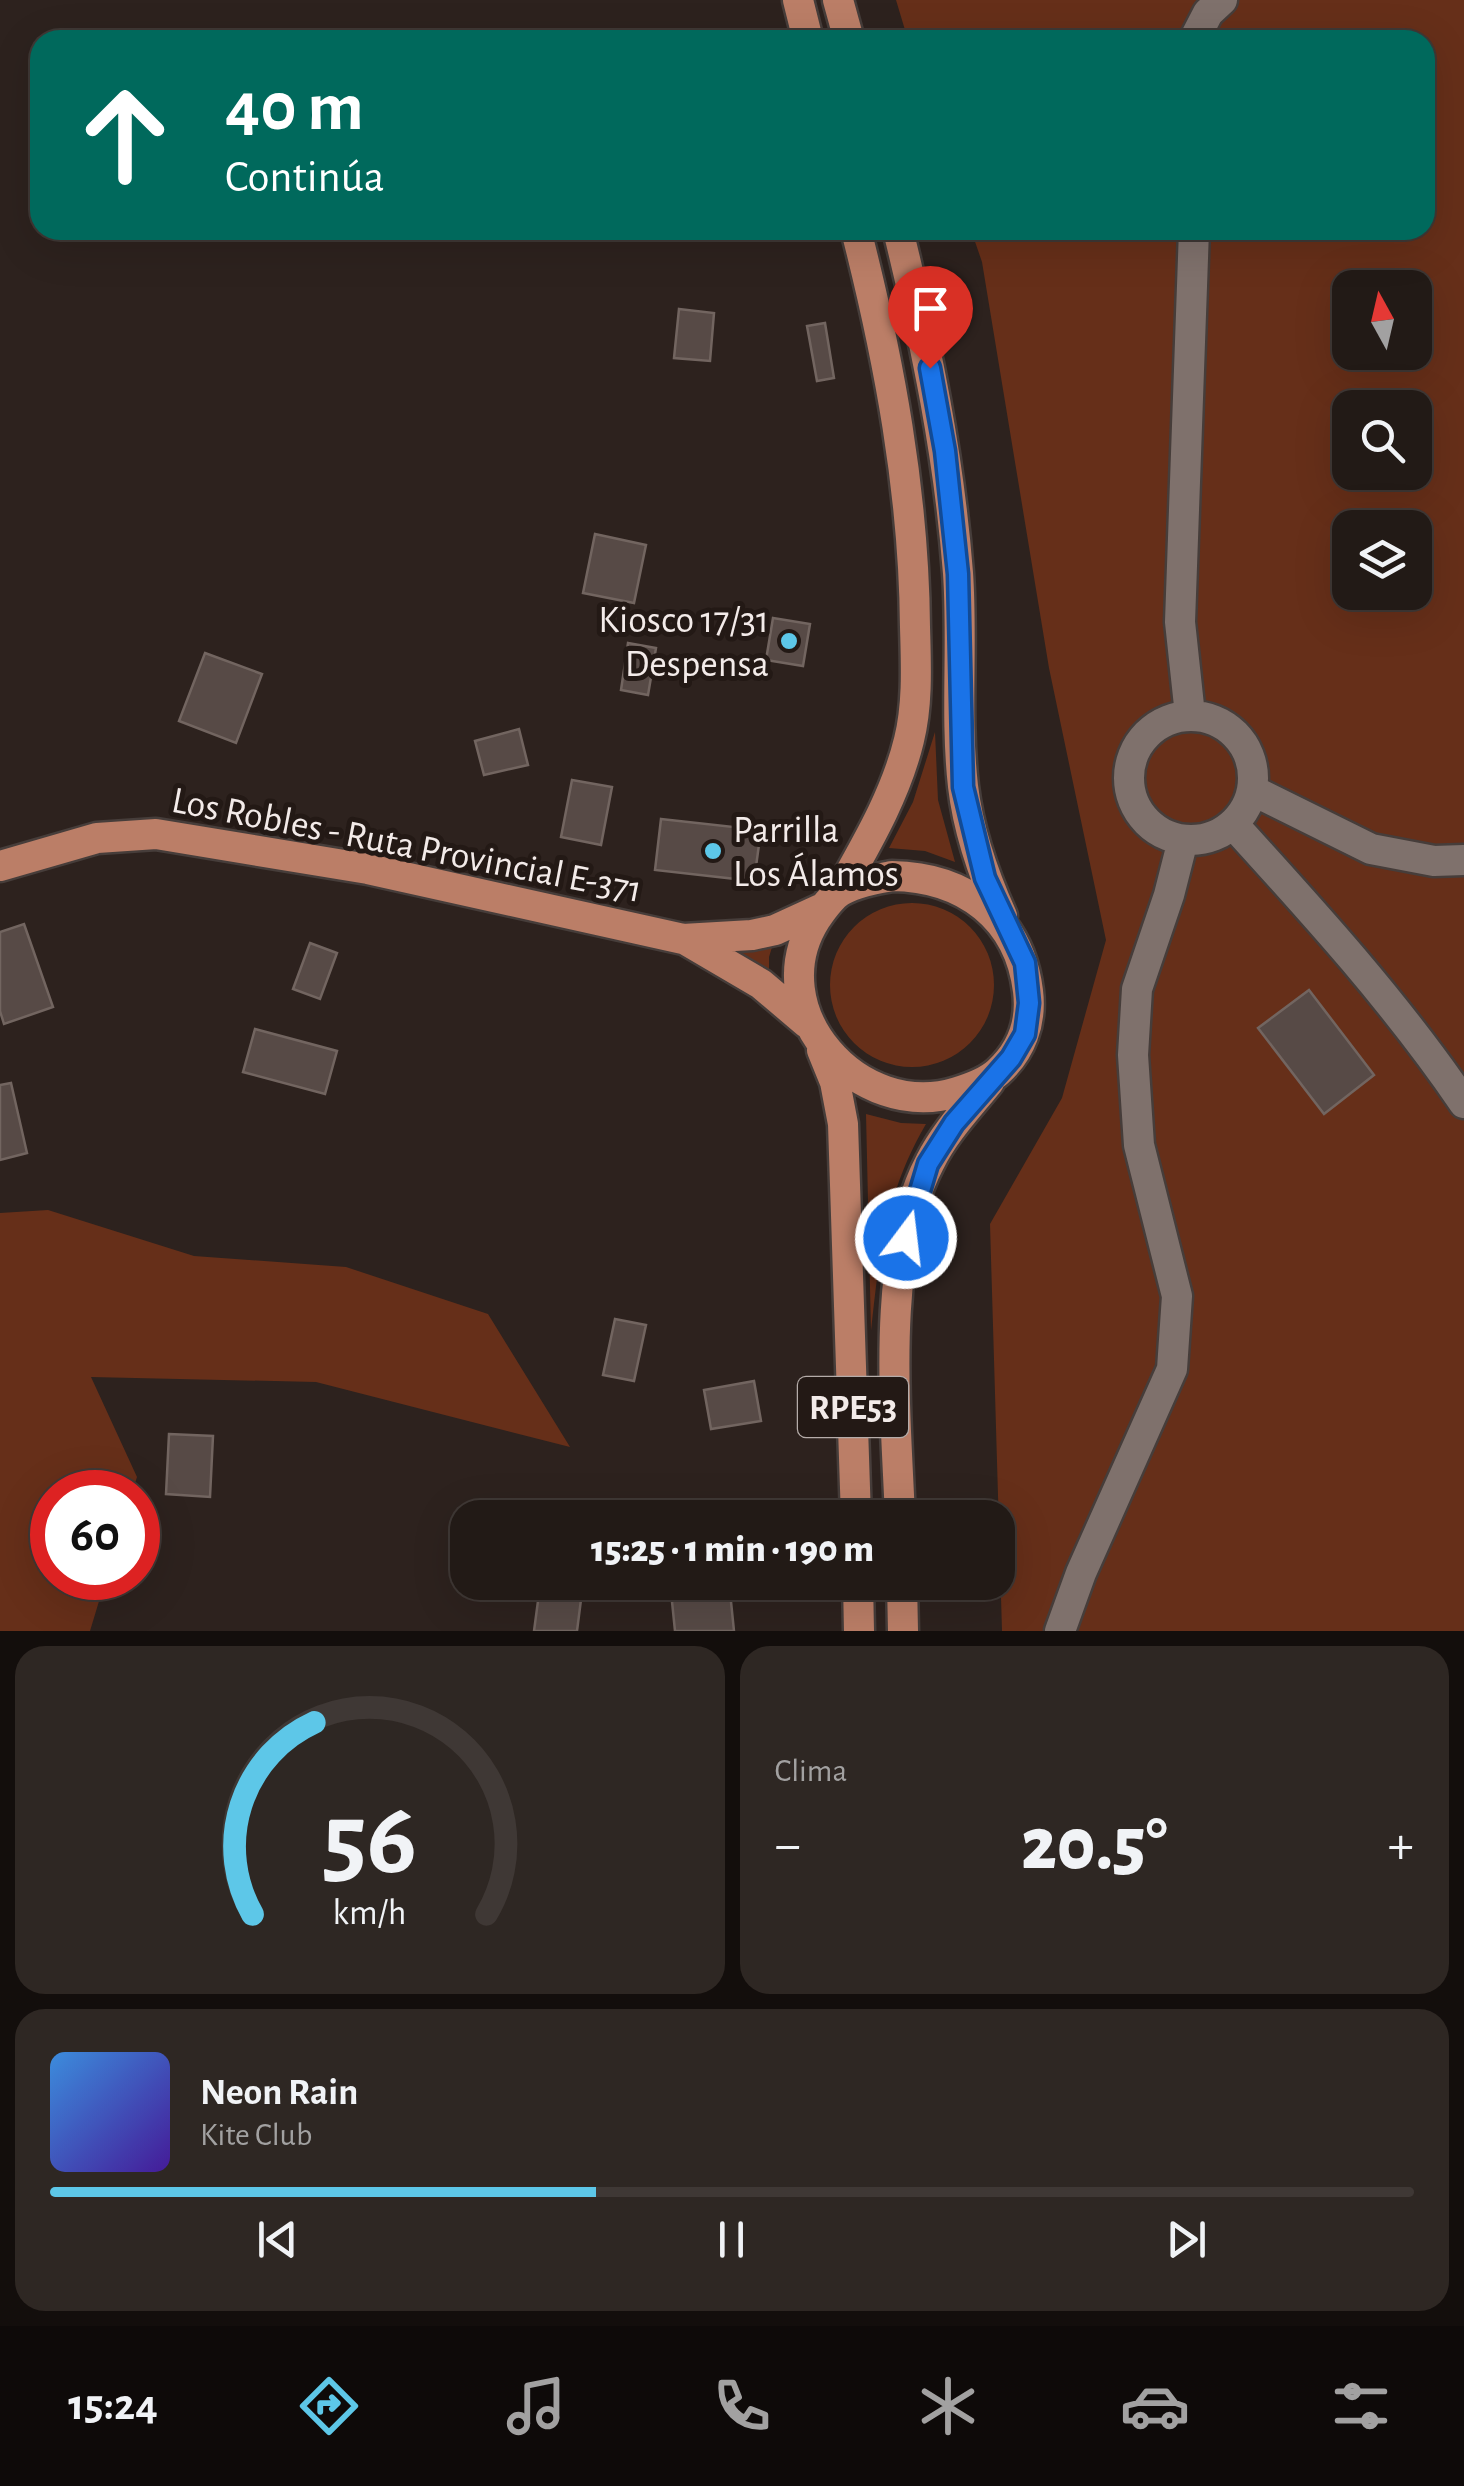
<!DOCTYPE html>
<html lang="es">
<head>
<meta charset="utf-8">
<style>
	:root { --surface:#221a16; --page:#2e2723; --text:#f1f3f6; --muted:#a2a1a1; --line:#3f3835; --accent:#5dc7e8 }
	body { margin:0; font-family:"Alegreya Sans",sans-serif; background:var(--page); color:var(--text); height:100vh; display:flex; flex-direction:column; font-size:38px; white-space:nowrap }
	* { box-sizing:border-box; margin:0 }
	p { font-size:32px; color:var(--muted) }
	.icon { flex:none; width:55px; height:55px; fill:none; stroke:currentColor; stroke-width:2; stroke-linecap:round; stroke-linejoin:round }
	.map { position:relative; height:1631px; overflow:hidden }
	.side { display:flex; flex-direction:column; gap:15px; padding:15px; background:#130e0c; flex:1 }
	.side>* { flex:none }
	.guide { position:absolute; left:30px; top:30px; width:1405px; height:210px; border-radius:30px; box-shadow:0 10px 40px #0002,0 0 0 2px var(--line); background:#00695c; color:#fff; overflow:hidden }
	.needle { width:65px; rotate:352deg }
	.tools { position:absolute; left:1332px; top:270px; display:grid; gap:20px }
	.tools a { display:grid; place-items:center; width:100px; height:100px; border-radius:20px; background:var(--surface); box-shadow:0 10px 40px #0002,0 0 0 2px var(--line); font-size:50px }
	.speed { position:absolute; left:30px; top:1470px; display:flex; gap:20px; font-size:50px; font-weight:700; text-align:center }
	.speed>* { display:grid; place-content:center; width:130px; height:130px; border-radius:50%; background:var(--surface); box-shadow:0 10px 40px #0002,0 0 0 2px var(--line); line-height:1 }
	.speed .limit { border:15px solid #d22; background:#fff; color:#111 }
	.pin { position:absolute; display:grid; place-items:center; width:85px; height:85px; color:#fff; margin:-102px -42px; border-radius:50% 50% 50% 0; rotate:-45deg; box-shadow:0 0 10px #0007 }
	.pin .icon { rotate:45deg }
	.me { position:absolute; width:110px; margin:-55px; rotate:15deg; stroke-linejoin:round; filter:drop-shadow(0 0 8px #0008) }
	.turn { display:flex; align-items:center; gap:35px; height:210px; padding:0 30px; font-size:45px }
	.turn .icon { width:130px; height:130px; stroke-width:2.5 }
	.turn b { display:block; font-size:70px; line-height:85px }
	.big { font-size:75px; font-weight:800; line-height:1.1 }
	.side .card { flex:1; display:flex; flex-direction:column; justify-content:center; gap:15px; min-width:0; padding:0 35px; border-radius:30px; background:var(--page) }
	.side .dial { align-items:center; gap:0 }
	.dial svg { height:260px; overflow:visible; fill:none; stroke:var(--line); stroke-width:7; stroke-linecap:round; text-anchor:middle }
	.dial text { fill:var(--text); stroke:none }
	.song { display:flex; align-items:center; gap:30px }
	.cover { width:120px; height:120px; border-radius:15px; background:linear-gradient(135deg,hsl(210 70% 55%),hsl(260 70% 35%)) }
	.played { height:10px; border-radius:5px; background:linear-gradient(90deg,var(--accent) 40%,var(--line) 40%) }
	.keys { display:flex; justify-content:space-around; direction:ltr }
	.heat { display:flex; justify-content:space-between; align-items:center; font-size:55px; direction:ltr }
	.side .tiles { flex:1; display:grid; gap:15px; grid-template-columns:1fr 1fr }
	.card:last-child { grid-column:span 2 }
	.trip { position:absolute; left:450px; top:1500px; width:565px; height:100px; border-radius:30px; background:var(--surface); box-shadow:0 10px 40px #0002,0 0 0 2px var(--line); font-weight:800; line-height:100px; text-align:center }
	.dock { display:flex; height:160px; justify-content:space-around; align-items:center; background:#0e0a09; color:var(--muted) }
	.dock .icon { width:70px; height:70px }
	.dock .selected { color:var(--accent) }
	.dock b { font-size:45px; color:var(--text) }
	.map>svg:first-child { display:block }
	.green { fill:#662f19; fill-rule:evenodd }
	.building { fill:#574a46; stroke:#726560; stroke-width:2.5 }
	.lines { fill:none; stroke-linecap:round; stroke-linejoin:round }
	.minor-casing { stroke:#463d3a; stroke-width:35 }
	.major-casing { stroke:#463d3a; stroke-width:35 }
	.minor { stroke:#7f716c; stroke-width:30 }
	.major { stroke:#bb7e67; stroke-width:30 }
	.route-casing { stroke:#114b97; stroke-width:25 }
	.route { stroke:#1a73e8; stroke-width:18 }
	.poi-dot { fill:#5dc7e8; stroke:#231915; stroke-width:4 }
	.labels { text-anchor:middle; stroke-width:10; stroke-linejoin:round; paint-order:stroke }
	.shield { fill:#231915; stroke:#b5aca9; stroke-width:2.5 }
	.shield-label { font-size:35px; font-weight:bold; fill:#f3ebe9 }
	.poi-label { font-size:38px; fill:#f3ebe9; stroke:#231915; text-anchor:end }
	.street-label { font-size:38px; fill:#f3ebe9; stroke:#231915 }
</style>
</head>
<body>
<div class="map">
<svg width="1464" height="1631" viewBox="0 0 1464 1631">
	<rect width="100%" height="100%" fill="#2d221e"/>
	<path class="green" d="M896 0H1464V1631H1002L990 1224 1062 1098 1106 940 1049 668 982 262 971 230H1425V40H908ZM1350 288H1415V352H1350ZM1350 408H1415V472H1350ZM1350 528H1415V592H1350Z
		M935 732 938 800 955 862 925 851 889 848 913 802Z
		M830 985a82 82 0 1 1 164 0a82 82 0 1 1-164 0Z
		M773 944 769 957V978L732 949Z
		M866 1114 901 1123 926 1124C886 1192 879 1255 871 1331Z
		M48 1210 194 1256 346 1267 488 1314 570 1447 316 1382 91 1377 137 1477 132 1492H52V1578H106L90 1631H0V1213Z"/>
	<path class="building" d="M679 309 714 313 710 361 674 358Z
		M825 323 834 378 817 381 807 326Z
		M595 534 646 545 634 603 583 593Z
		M773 618 810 624 803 666 766 660Z
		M628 643 656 648 648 695 621 690Z
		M205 653 262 674 236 743 179 721Z
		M519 729 528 765 484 775 475 741Z
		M572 780 612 787 601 845 561 837Z
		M661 819 761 830 754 881 655 870Z
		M24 924 53 1007 4 1024 0 1011V932Z
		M310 943 337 953 320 999 293 989Z
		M1309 990 1374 1075 1324 1114 1258 1028Z
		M255 1029 337 1051 325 1094 243 1072Z
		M11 1083 27 1153 0 1160V1085Z
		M615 1319 646 1325 634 1381 603 1375Z
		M754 1381 761 1421 711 1429 704 1390Z
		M169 1434 213 1436 210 1497 166 1494Z
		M670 1582H729L734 1631H675Z
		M540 1586 582 1592 577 1631H534Z"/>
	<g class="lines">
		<defs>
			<path id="minor" d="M1194 40 1208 13 1222 0
				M1190 715 1180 622 1194 230
				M1129 778a62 62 0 1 1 124 0a62 62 0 1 1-124 0Z
				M1252 790 1371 849 1434 861 1464 860
				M1233 824C1314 913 1396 1003 1464 1103
				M1060 1631 1081 1573 1172 1369 1177 1296 1139 1145 1133 1055 1137 989 1169 895 1183 840"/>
			<path id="major" d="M798 0 808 40
				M838 0 849 40
				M898 230C926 344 949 456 958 573 963 644 955 715 963 786 968 830 984 876 1002 916
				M0 866 97 838 156 834 368 869 683 939 752 935 775 930 823 908
				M892 876C965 877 1019 918 1028 991 1032 1023 1021 1051 998 1072 987 1082 970 1088 957 1092 859 1123 758 1010 816 919 823 909 831 897 841 891 857 882 876 879 892 876Z
				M840 891C867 843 896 794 909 740 918 704 916 664 915 627 914 493 889 359 856 230
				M686 940 761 984 807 1023
				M822 1050 835 1082 843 1124 856 1518
				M900 1518C896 1413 880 1256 930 1162 945 1132 968 1108 989 1082
				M858 1582 859 1631
				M902 1582 903 1631"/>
		</defs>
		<use href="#minor" class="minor-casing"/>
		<use href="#major" class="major-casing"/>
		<use href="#minor" class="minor"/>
		<use href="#major" class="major"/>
	</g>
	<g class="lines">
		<defs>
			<path id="route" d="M906 1238 928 1164 954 1123 1011 1058 1025 1034 1029 1003 1025 963 985 878 963 787 958 574 945 451 930 368"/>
		</defs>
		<use href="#route" class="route-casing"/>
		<use href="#route" class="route"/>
	</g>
	<g class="poi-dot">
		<circle cx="789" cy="641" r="10"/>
		<circle cx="713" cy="851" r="10"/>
	</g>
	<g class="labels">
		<rect class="shield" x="798" y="1377" width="110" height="60" rx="8"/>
		<g class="shield-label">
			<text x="853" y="1419">RPE53</text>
		</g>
		<g class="poi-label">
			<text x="769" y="632">Kiosco 17/31<tspan x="769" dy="44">Despensa</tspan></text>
			<text x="733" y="842" text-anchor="start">Parrilla<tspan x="733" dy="44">Los Álamos</tspan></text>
		</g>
		<g class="street-label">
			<text transform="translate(407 844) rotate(11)" y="13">Los Robles - Ruta Provincial E-371</text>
		</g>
	</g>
</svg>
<div class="tools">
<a><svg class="needle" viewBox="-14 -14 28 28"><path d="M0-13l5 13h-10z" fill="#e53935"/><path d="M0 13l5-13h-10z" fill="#a2a1a1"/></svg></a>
<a><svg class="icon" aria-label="search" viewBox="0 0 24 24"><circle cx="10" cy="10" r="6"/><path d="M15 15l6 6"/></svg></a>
<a><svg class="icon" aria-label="layers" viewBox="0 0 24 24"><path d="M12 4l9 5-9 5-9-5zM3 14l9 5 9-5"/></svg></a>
</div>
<div class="speed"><div class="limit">60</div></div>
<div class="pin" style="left:930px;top:368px;background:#d93025"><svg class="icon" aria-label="arrive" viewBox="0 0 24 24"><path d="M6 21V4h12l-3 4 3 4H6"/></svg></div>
<svg class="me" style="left:906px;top:1238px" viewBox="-20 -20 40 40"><circle r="17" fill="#1a73e8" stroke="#fff" stroke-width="3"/><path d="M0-11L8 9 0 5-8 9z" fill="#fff"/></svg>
<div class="trip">15:25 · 1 min · 190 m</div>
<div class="guide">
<div class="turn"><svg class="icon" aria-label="ahead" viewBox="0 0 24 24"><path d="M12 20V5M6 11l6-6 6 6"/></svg><div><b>40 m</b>Continúa</div></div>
</div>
</div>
<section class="side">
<div class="tiles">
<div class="card dial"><svg viewBox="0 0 100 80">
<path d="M14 69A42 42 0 1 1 86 69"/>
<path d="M14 69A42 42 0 0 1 33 10" stroke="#5dc7e8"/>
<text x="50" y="56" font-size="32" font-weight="700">56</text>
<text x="50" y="72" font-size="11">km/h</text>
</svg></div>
<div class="card"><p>Clima</p>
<div class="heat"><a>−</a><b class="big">20.5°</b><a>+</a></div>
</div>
<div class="card">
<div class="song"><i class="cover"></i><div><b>Neon Rain</b><p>Kite Club</p></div></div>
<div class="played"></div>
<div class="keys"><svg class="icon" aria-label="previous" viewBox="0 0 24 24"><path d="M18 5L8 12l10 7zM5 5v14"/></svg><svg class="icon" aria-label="pause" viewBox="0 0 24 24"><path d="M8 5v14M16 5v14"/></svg><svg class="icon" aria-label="next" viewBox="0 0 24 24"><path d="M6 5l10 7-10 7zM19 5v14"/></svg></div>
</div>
</div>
</section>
<nav class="dock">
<b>15:24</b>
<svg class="icon selected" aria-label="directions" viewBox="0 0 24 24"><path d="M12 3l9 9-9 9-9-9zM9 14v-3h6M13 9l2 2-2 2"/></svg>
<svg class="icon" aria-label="music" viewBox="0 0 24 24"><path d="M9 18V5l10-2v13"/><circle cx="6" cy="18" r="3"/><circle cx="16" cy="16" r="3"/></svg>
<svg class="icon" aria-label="phone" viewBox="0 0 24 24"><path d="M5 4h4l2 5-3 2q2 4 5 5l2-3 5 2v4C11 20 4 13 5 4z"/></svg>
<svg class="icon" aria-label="climate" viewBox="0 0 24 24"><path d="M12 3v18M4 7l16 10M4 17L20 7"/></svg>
<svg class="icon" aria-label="car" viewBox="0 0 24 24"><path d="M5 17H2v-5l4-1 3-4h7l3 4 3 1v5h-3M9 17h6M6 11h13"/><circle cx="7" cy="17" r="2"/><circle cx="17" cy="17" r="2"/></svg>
<svg class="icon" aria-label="filters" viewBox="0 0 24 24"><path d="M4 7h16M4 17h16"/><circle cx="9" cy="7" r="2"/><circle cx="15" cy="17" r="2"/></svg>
</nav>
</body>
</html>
